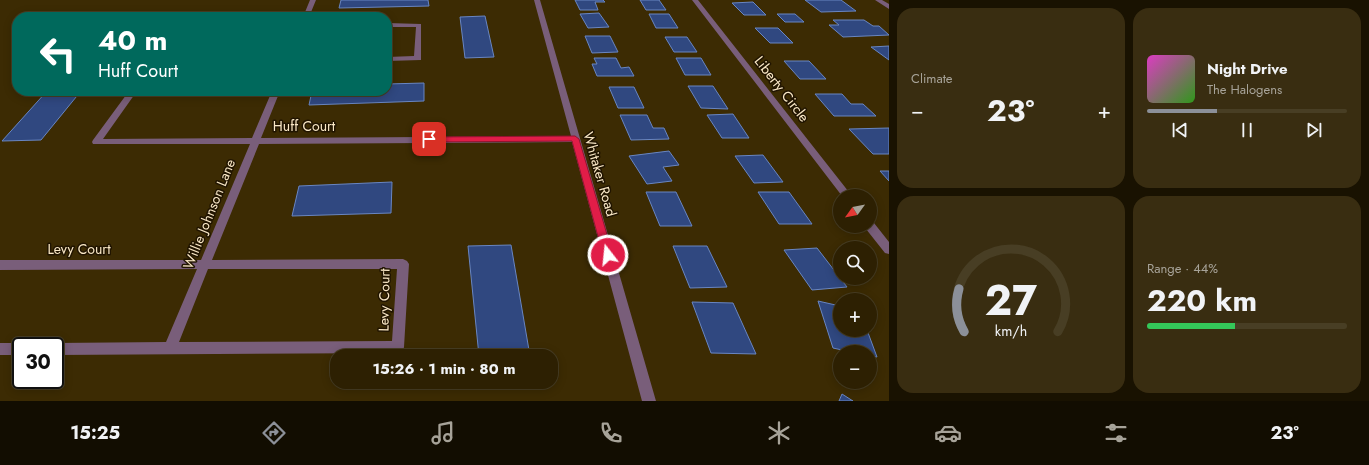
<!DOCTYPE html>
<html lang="en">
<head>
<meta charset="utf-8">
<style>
	:root { --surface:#2d2002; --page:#392d11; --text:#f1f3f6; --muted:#a7a399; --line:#483e24; --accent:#8c9099 }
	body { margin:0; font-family:Jost,sans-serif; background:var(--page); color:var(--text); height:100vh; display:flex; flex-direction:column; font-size:15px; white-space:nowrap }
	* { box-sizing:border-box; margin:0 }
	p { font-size:13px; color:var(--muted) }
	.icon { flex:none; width:22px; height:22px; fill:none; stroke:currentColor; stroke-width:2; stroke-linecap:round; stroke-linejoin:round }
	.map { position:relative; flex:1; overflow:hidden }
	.panel { display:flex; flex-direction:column; gap:8px; padding:8px; background:#191201; width:480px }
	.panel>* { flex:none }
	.banner { position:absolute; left:12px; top:12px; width:380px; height:84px; border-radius:16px; box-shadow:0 2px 10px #0003,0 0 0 1px var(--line); background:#00695c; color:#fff; overflow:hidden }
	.needle { width:26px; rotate:237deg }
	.buttons { position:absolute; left:833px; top:189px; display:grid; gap:8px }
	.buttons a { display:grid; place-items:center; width:44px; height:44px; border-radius:50%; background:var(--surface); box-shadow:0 2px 10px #0003,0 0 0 1px var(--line); font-size:20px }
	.speed { position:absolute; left:12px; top:337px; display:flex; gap:8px; font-size:20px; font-weight:700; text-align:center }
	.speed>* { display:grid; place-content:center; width:52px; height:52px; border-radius:50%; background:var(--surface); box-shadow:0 2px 10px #0003,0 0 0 1px var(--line); line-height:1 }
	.speed .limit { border:2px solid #111; border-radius:6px; background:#fff; color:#111 }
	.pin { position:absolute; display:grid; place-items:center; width:34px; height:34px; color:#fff; margin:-17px; border-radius:8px; box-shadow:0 2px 6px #0006 }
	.me { position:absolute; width:44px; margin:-22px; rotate:344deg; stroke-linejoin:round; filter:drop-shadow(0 0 3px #0008) }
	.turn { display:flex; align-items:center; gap:14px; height:84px; padding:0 20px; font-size:18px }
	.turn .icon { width:52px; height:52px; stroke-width:2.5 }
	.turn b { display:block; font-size:28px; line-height:34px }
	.big { font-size:30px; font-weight:700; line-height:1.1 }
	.panel .tile { flex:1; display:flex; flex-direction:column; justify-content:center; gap:6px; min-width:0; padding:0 14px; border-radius:16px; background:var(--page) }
	.panel .dial { align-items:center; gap:0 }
	.dial svg { height:104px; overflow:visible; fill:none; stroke:var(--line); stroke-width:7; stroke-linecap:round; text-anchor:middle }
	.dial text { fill:var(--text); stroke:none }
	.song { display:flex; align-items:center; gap:12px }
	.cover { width:48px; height:48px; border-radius:6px; background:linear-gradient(135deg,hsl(310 70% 55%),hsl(110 70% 35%)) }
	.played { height:4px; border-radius:2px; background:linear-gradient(90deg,var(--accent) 35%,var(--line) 35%) }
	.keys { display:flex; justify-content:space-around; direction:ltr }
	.heat { display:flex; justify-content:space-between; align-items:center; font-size:22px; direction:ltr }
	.charge { height:6px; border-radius:3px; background:linear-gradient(90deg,#34c759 44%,var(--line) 0) }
	.panel .tiles { flex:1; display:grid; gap:8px; grid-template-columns:repeat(2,1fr) }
	.trip { position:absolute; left:330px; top:349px; width:228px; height:40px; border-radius:16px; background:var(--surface); box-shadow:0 2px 10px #0003,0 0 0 1px var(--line); font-weight:700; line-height:40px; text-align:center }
	.dock { display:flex; height:64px; justify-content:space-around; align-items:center; background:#120d01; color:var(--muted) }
	.dock .icon { width:28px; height:28px }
	.dock .current { color:var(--accent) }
	.dock b { font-size:18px; color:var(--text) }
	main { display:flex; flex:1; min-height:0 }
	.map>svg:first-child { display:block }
	.building { fill:#304880; stroke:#6986c2 }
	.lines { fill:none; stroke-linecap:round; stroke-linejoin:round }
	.minor { fill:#795e7a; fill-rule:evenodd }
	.route { fill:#e11d48; stroke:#92132f }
	.labels { text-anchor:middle; stroke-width:3; stroke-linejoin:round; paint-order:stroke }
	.street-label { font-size:14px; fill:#fae8c6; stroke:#201400 }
</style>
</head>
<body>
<main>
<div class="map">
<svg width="889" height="401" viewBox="0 0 889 401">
	<rect width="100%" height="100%" fill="#3c2b03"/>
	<path class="building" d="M341 0H428L429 6 339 8Z
		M575 0H603L605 2H595L598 10H580Z
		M640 0H659L666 10H646Z
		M805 0H841L856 11 821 12Z
		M753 2 766 15H744L732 3Z
		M599 13 609 27 588 28 580 14Z
		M649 14H669L678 28H656Z
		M777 14H795L804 22H785Z
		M485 16 494 57 465 58 460 17Z
		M833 20H864L873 26H879L889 35 843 37 829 25H839Z
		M755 28H778L793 43H770Z
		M585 36H610L618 52 592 53Z
		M665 37H687L697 52H674Z
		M889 46V60L871 47Z
		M594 58H616L621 68 629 67 634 76H597L592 64H597Z
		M676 58H701L711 75H685Z
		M784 61H809L826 79H800Z
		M424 83V101L309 105 312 91H387V84Z
		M688 86H713L728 109 701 108Z
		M609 87H634L644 108H618Z
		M47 91H81L41 140 2 141Z
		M815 94H842L851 104H863L876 116H834Z
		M733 114 749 138H722L707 115Z
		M620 115H647L653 128H664L669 139 631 140Z
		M889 128V154H873L849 129Z
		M669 151 679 165 663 167 672 181 647 184 629 156Z
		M763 155 783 182 754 183 735 156Z
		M880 171H889V181Z
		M392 182 391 213 292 216 299 186Z
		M646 192H676L692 226H660Z
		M758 192H789L812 224H779Z
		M511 245 530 356H479L468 246Z
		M673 246H707L727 287 690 288Z
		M817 248 847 287 812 290 784 250Z
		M818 301 840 306V330H867L877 357 870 356V352H851L833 348Z
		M692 302 733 303 756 354 711 353Z
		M842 394 853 401H839Z"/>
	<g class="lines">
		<path class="minor" d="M310 0H316L309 17H303Z
			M534 0H540L656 401H642L572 142 259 144 212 260 403 259 407 261 409 264 404 347 403 351 398 353 55 355V346H50L55 343 166 342 197 269 0 270V260H201L250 144H93L92 142 93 140 129 91H137L103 139 252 138 272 91H280L261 138 571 136ZM208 269H397L392 341 179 342Z
			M692 0H698L852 196H842Z
			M875 0H882L889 4V9Z
			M387 23 421 24V60L387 61V57L414 56 416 27H387Z
			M870 222 874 223 889 242V254L885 253 866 229 865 226H870Z
			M0 343H21L26 346H21V355H0Z"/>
	</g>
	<path class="route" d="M575 136 579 139 613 255 612 258H604L603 255 572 141 429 142 425 139 429 137Z"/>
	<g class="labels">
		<g class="street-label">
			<text transform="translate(782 89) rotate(52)" y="5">Liberty Circle</text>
			<text x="304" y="131">Huff Court</text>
			<text transform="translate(600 174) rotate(74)" y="5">Whitaker Road</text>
			<text transform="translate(209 214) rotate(-68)" y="5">Willie Johnson Lane</text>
			<text x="79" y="254">Levy Court</text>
			<text transform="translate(384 300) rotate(-89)" y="5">Levy Court</text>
		</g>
	</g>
</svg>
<div class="buttons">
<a><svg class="needle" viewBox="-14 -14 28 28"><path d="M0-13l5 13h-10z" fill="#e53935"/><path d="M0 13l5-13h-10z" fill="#a7a399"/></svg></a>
<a><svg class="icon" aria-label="search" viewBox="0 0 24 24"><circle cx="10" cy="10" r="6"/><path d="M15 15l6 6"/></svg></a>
<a>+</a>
<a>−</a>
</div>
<div class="speed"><div class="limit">30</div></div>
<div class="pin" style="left:429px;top:139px;background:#d93025"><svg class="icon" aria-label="arrive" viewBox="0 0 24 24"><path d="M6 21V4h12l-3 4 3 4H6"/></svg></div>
<svg class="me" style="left:608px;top:255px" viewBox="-20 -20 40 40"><circle r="17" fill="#e11d48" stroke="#fff" stroke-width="3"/><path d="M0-11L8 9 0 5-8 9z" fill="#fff"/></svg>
<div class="trip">15:26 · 1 min · 80 m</div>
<div class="banner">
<div class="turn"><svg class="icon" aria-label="left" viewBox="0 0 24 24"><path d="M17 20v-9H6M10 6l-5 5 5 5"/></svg><div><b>40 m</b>Huff Court</div></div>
</div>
</div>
<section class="panel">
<div class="tiles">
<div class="tile"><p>Climate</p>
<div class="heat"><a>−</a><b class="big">23°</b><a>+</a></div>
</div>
<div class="tile">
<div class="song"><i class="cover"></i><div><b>Night Drive</b><p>The Halogens</p></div></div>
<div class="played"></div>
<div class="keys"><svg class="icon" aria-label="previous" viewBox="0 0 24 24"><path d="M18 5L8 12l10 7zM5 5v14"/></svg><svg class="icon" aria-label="pause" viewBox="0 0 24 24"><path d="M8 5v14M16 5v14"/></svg><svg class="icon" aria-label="next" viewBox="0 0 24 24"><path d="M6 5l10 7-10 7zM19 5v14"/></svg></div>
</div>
<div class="tile dial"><svg viewBox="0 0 100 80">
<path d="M14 69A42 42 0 1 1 86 69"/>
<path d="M14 69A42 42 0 0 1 10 36" stroke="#8c9099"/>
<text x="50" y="56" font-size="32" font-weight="700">27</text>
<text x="50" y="72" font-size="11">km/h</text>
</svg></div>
<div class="tile"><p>Range · 44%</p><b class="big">220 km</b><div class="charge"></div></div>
</div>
</section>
</main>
<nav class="dock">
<b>15:25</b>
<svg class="icon current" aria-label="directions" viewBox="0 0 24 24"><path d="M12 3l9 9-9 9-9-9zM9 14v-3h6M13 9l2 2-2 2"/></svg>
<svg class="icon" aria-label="music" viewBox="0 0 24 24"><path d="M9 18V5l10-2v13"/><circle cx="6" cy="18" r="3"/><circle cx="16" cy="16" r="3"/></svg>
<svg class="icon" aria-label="phone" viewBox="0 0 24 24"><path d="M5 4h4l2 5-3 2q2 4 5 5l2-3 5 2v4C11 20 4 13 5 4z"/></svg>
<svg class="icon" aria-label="climate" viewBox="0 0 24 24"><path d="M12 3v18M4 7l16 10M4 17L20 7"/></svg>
<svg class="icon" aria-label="car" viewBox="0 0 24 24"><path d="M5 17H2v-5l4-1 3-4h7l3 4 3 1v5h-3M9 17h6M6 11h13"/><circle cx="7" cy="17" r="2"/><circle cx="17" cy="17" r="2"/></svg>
<svg class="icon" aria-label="filters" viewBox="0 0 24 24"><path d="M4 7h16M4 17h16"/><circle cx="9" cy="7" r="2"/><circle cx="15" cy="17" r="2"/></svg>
<b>23°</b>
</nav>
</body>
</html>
